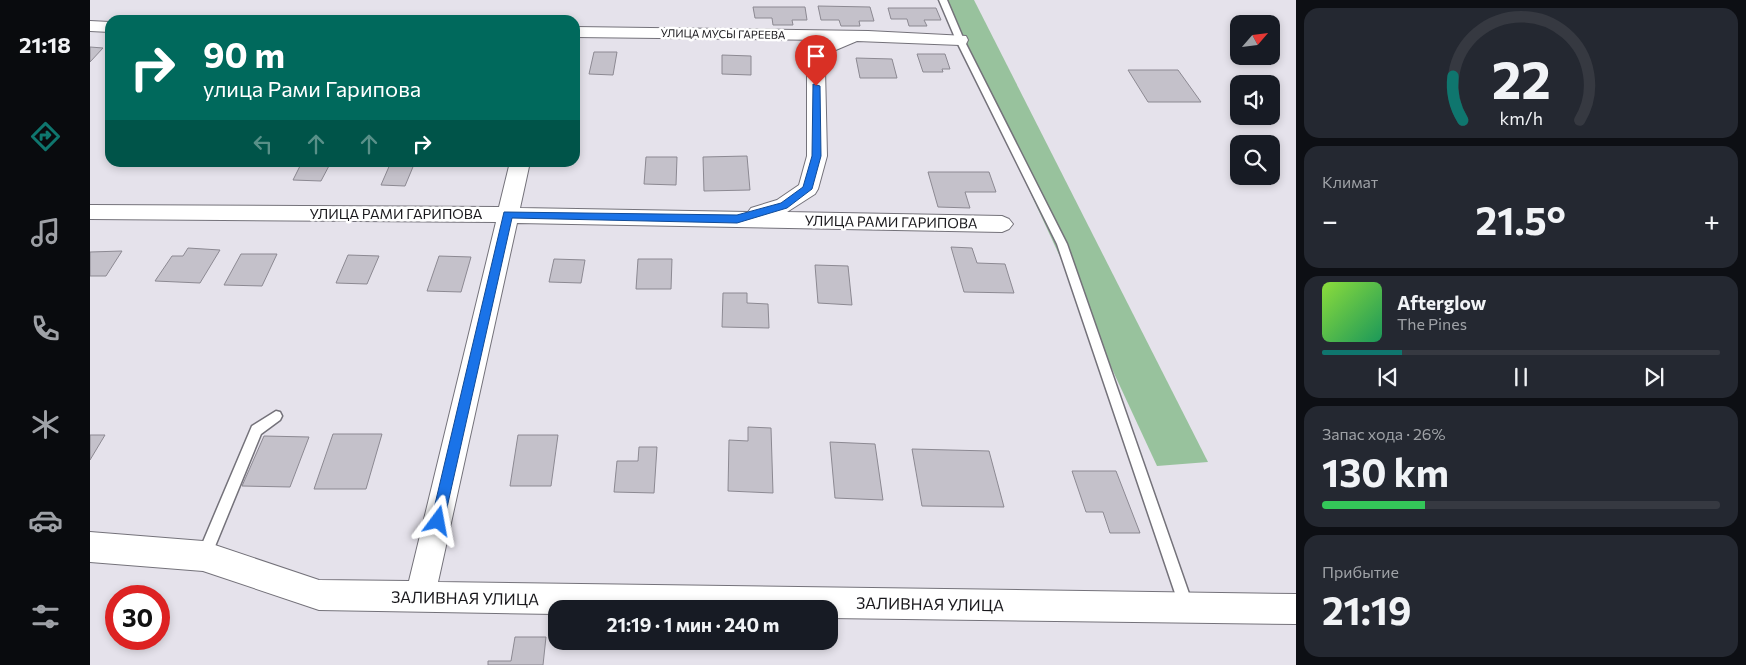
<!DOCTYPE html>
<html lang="ru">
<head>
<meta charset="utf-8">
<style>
	:root { --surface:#171b24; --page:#242831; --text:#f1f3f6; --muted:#9ea1a6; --line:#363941; --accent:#0f766e }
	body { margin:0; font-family:Commissioner,sans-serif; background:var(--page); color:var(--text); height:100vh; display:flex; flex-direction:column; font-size:19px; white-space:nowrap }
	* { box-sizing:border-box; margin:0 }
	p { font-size:16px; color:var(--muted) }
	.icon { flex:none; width:28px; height:28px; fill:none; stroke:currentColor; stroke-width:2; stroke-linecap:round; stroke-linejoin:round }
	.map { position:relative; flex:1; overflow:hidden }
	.side { display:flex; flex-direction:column; gap:8px; padding:8px; background:#0d0f14; width:450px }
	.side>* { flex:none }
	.banner { position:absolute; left:15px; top:15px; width:475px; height:152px; border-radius:15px; box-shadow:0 2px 8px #0003; background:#00695c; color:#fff; overflow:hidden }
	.needle { width:32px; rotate:62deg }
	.fabs { position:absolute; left:1140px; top:15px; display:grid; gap:10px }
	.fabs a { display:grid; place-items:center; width:50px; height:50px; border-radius:10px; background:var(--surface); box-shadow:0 2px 8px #0003; font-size:25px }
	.speed { position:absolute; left:15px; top:585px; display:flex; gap:10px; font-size:25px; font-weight:700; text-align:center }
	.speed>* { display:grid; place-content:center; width:65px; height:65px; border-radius:50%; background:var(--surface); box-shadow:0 2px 8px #0003; line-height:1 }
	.speed .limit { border:8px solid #d22; background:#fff; color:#111 }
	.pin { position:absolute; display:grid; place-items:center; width:42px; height:42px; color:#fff; margin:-51px -21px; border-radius:50% 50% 50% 0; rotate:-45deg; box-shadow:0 0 5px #0007 }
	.pin .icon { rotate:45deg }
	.me { position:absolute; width:55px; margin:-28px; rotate:13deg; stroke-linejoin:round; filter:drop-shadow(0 0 4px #0008) }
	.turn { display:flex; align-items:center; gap:18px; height:105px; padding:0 15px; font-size:22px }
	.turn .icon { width:65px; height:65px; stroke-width:2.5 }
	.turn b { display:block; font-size:35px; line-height:42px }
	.lanes { display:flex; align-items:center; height:48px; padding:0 15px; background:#0003; justify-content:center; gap:25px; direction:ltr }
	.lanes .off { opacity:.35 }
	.big { font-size:38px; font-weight:700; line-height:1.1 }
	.side .tile { flex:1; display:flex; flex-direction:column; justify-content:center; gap:8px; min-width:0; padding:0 18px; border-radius:15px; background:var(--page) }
	.side .dial { align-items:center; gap:0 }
	.dial svg { height:130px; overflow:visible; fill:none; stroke:var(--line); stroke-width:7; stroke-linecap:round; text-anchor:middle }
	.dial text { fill:var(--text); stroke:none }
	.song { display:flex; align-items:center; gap:15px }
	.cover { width:60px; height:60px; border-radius:8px; background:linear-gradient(135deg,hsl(90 70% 55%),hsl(150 70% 35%)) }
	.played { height:5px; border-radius:2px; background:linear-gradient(90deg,var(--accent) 20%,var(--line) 20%) }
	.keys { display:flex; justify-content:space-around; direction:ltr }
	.heat { display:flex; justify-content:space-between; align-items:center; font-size:28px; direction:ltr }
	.charge { height:8px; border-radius:4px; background:linear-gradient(90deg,#34c759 26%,var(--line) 0) }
	.trip { position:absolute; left:458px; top:600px; width:290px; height:50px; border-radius:15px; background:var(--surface); box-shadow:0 2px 8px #0003; font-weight:700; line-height:50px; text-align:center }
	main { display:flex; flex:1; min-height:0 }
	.menu { display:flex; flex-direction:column; width:90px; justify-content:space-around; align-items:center; background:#090b0e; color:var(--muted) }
	.menu .icon { width:35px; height:35px }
	.menu .active { color:var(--accent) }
	.menu b { font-size:22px; color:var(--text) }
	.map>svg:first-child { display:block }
	.forest { fill:#98c29d }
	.building { fill:#c4c1ca; stroke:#8c8992 }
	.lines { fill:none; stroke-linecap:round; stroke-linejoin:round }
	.service-casing { stroke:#74727a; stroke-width:3 }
	.minor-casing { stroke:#74727a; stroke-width:2 }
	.service { fill:#fff; fill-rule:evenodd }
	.minor { fill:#fff; fill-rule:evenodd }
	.route { fill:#1a73e8; stroke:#114b97 }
	.labels { text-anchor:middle; stroke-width:5; stroke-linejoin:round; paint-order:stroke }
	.far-street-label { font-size:11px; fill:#19181c; stroke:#fff }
	.street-label { font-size:14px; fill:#19181c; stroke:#fff }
	.near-street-label { font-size:16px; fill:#19181c; stroke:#fff }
</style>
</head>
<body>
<main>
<nav class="menu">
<b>21:18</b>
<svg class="icon active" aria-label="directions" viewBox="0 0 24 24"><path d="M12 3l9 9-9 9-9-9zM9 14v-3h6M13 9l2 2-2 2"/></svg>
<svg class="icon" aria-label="music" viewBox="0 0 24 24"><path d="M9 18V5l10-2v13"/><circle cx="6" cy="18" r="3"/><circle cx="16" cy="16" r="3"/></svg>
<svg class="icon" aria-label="phone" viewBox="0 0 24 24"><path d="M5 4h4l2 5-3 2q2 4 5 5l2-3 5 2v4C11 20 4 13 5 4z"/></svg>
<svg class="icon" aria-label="climate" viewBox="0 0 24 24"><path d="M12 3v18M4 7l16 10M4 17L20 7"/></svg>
<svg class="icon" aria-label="car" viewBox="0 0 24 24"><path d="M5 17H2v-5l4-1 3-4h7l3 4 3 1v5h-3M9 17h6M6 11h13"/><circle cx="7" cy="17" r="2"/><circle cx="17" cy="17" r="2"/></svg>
<svg class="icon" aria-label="filters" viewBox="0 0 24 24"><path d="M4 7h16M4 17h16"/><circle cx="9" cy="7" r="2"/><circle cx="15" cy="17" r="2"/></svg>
</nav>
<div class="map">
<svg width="1206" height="665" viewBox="0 0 1206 665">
	<rect width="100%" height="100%" fill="#e5e2eb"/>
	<path class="forest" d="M851 0H884L1118 462 1067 466Z"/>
	<path class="building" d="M728 6 780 7 784 21H769L770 26H751L749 20H731Z
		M663 7H715L717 20H702L703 25H683L682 18H665Z
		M798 8H846L851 20H834L837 26H819L817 19H801Z
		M0 47 13 48 0 62Z
		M504 52H527L523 75 499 74Z
		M827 54H855L860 69H852L853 72H833Z
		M632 55 661 56V75L632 74Z
		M766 58 802 59 807 78H770Z
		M1038 70H1088L1111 102H1058Z
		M657 156 660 190 614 191 613 157Z
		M556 157H587L586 185 554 184Z
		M212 162H241L231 181 203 180Z
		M301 162H325L315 186 291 185Z
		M838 172H899L906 192H875L880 208 848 207Z
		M861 247 882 248 887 263 915 264 924 293 874 292Z
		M98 248 130 250 110 283 65 281 82 256H93Z
		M32 251 16 276H0V252Z
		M151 254H187L172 286 134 285Z
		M258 255 289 256 277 284 246 283Z
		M349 256 381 257 371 292 337 291Z
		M464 259 495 260 491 283 459 282Z
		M548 259H582L581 289H546Z
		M725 265 758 266 762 305 728 303Z
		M633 293H657V303L678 304 679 328 632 327Z
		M658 427 681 428 683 493 638 491 639 440 658 441Z
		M243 434H292L276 489H224Z
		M0 435H15L0 460Z
		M428 435H468L461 486H420Z
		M174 436 219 437 200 487 152 486Z
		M740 442 785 444 793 500 745 498Z
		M549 447H567L564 493 524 492 527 461H548Z
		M822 449 899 451 914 507 832 506Z
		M982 471H1026L1050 533H1020L1013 512H996Z
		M425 637H456L453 665H398V661H421Z"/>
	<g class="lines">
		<defs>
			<path id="service" d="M849 0H857L874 40 977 244 1103 605 1101 610 1096 612 1091 610 1089 605 967 244 866 40Z
				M186 411 190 412 192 416 190 420 171 434 119 561 114 563 109 561 107 556 162 426Z"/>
			<path id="minor" d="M0 21 20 22V32L0 31Z
				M485 27 778 31 876 36 878 40 876 44 870 45 767 41 741 52 735 69 737 156 728 189 725 194 697 212 912 216 919 219 923 224 919 229 912 232 427 223 348 582 1206 594V624L739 618V609H466V614L229 610 113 571 0 562V532L113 541 229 580 319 581 406 222 0 219V205L409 207 420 162H440L430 208 658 212 661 208 687 200 709 185 717 156V69L728 45 741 40 485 37Z"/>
		</defs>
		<use href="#service" class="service-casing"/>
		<use href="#minor" class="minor-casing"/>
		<use href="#service" class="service"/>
		<use href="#minor" class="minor"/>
	</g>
	<path class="route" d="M723 84 730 86 731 156 722 189 697 208 647 223 422 218 354 521 352 525 348 527 343 525 341 521 414 212 647 215 691 203 713 187 722 156Z"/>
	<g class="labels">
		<g class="far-street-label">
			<text transform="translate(633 34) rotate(1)" y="4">УЛИЦА МУСЫ ГАРЕЕВА</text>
		</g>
		<g class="street-label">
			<text x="306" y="219">УЛИЦА РАМИ ГАРИПОВА</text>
			<text transform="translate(801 222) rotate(1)" y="5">УЛИЦА РАМИ ГАРИПОВА</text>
		</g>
		<g class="near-street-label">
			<text transform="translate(375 598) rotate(1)" y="6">ЗАЛИВНАЯ УЛИЦА</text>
			<text transform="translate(840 604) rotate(1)" y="6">ЗАЛИВНАЯ УЛИЦА</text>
		</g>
	</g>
</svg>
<div class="fabs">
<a><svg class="needle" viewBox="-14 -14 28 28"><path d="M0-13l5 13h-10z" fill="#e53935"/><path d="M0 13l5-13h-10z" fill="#9ea1a6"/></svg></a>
<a><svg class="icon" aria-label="sound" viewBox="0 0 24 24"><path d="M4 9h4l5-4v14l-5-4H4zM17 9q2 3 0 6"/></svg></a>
<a><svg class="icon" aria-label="search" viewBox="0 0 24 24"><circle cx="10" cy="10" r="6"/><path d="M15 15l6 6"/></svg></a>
</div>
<div class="speed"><div class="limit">30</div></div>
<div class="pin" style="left:726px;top:86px;background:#d93025"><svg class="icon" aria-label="arrive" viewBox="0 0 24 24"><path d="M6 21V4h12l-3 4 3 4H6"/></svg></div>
<svg class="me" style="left:348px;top:521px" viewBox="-20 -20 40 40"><path d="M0-17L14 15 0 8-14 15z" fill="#1a73e8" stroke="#fff" stroke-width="4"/></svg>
<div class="trip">21:19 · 1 мин · 240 m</div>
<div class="banner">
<div class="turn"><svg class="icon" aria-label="right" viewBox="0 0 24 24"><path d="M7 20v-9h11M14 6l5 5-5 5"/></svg><div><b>90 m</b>улица Рами Гарипова</div></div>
<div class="lanes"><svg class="icon off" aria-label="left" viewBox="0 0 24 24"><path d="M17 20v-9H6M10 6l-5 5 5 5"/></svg><svg class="icon off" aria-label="ahead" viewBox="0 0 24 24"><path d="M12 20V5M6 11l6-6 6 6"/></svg><svg class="icon off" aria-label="ahead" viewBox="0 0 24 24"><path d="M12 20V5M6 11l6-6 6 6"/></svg><svg class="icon" aria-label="right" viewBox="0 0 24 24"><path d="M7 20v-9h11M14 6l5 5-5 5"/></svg></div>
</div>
</div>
<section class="side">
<div class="tile dial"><svg viewBox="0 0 100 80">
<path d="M14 69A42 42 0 1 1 86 69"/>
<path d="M14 69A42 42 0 0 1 8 42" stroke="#0f766e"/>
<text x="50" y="56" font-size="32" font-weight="700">22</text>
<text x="50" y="72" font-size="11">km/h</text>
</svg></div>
<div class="tile"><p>Климат</p>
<div class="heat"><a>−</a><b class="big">21.5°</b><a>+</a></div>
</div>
<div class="tile">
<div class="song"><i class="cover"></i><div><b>Afterglow</b><p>The Pines</p></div></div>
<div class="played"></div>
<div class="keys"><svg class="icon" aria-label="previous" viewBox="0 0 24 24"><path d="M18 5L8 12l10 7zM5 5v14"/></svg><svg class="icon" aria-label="pause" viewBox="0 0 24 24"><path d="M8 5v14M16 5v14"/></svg><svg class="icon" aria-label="next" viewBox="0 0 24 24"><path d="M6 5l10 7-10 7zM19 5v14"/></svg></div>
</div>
<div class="tile"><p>Запас хода · 26%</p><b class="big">130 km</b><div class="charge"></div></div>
<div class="tile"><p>Прибытие</p><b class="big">21:19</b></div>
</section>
</main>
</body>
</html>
